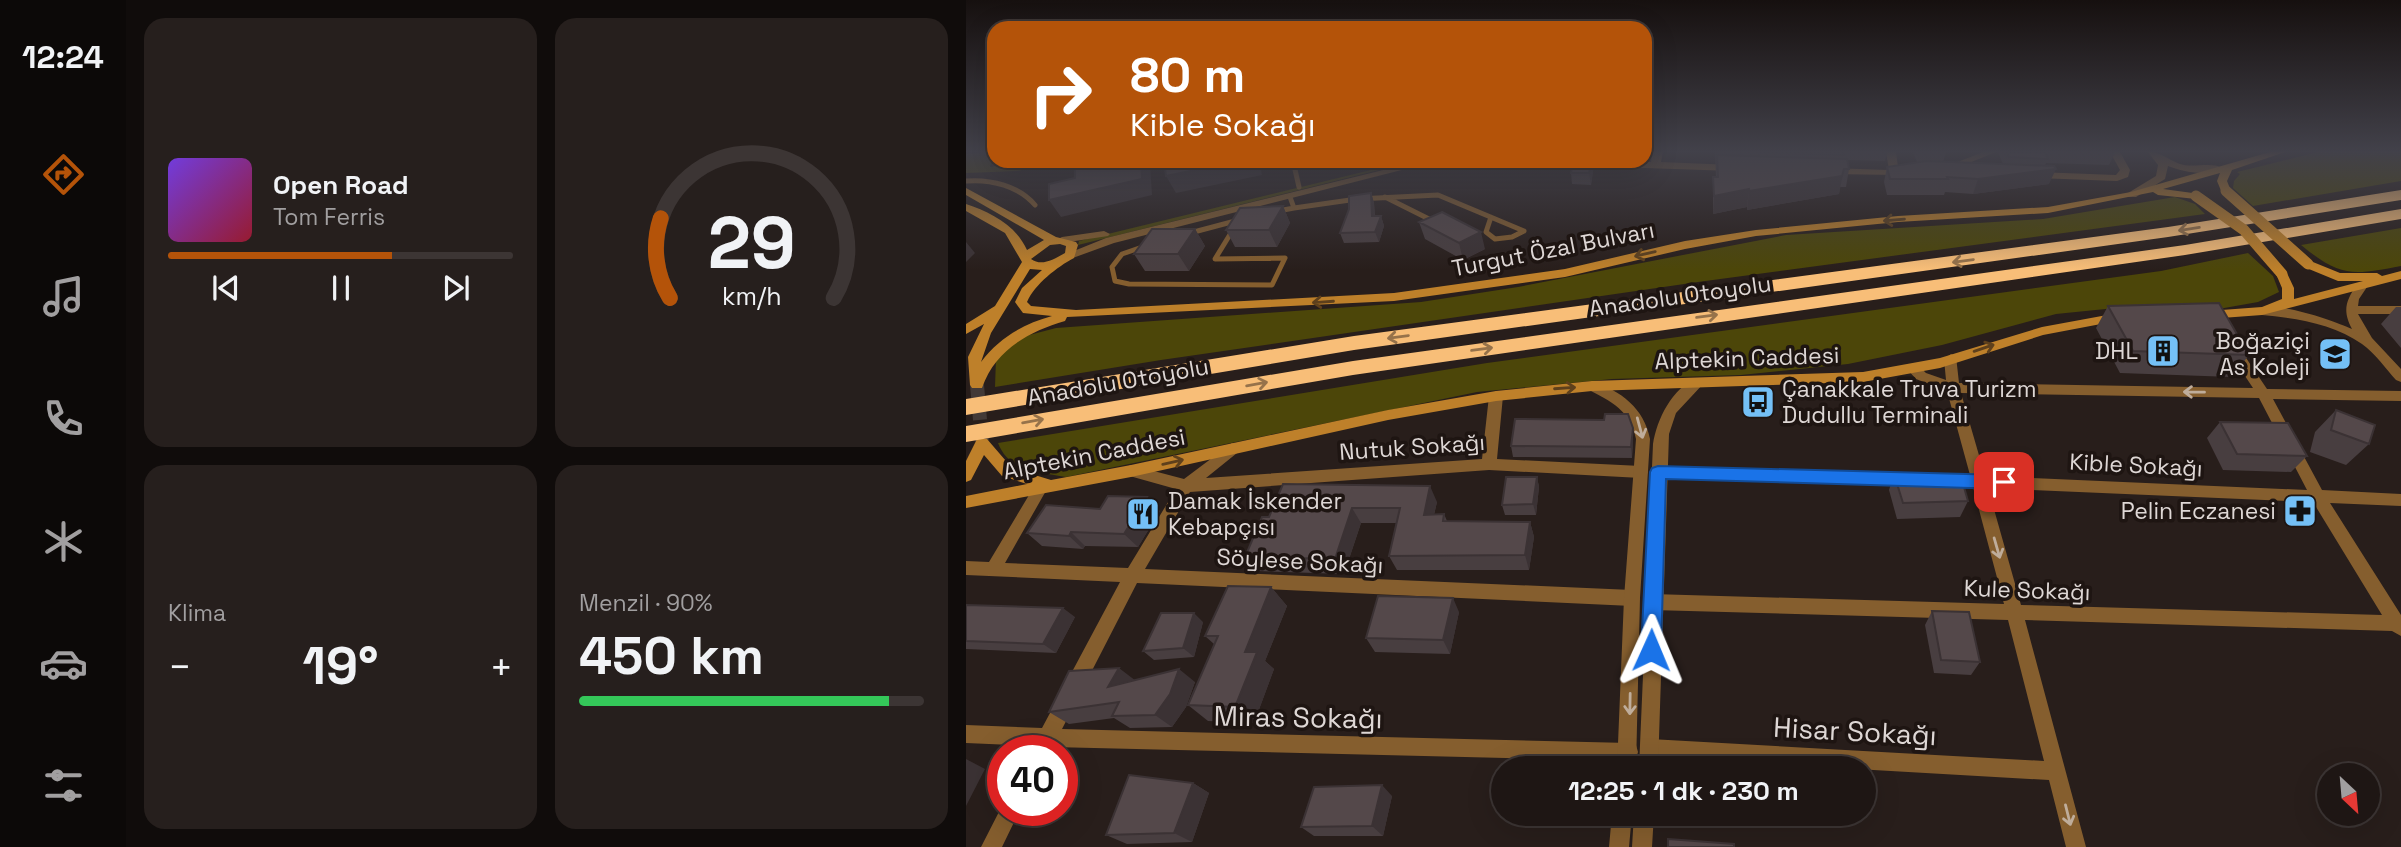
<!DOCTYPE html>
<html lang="tr">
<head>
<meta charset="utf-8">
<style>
	:root { --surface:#1e1614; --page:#261f1d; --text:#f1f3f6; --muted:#a19fa0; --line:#3c3534; --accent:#b45309 }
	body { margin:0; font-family:"Space Grotesk",sans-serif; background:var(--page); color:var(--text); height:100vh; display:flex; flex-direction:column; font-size:26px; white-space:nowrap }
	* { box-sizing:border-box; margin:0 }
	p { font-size:23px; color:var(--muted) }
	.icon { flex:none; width:38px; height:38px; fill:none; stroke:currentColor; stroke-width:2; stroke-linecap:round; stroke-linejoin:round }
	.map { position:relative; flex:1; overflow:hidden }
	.details { display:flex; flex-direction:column; gap:18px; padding:18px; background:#100c0b; width:840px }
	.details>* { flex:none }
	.top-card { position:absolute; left:21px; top:21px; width:665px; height:147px; border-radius:21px; box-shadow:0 7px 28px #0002,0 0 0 2px var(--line); background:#b45309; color:#fff; overflow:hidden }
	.needle { width:46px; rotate:154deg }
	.controls { position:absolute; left:1351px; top:763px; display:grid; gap:14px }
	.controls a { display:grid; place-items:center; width:63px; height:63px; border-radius:50%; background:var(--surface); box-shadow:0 7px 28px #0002,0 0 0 2px var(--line); font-size:35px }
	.speed { position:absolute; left:21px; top:735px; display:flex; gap:14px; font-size:35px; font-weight:700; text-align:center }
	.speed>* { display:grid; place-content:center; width:91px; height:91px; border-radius:50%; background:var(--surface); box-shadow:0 7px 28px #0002,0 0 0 2px var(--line); line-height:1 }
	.speed .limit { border:10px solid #d22; background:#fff; color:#111 }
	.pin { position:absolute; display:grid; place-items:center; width:60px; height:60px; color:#fff; margin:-30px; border-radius:14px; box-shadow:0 4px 10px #0006 }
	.me { position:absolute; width:77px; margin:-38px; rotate:1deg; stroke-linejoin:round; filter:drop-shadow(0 0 5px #0008) }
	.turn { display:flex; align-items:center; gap:24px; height:147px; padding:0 28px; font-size:32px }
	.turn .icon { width:91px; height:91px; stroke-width:2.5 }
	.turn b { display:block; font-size:49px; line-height:60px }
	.big { font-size:52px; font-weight:600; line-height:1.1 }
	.details .tile { flex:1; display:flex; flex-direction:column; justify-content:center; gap:10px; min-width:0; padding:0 24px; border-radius:21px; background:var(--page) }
	.details .dial { align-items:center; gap:0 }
	.dial svg { height:182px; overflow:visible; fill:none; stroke:var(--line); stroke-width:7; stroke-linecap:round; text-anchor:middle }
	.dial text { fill:var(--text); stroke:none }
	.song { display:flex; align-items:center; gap:21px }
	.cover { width:84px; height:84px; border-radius:10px; background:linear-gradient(135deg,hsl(260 70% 55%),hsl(350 70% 35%)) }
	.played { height:7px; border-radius:4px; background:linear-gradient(90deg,var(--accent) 65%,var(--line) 65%) }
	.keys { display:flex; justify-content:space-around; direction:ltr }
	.heat { display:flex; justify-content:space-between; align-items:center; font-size:38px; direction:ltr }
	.charge { height:10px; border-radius:5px; background:linear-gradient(90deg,#34c759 90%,var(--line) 0) }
	.details .tiles { flex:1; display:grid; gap:18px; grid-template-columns:repeat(2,1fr) }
	.trip { position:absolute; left:525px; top:756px; width:385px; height:70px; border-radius:35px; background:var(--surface); box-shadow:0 7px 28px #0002,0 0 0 2px var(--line); font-weight:600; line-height:70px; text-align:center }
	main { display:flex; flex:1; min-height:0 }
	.menu { display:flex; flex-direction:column; width:126px; justify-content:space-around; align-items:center; background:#0c0908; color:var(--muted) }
	.menu .icon { width:49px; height:49px }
	.menu .on { color:var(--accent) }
	.menu b { font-size:32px; color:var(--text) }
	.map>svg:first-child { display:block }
	.green { fill:#4c4609 }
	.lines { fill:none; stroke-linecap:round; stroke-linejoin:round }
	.secondary-tunnel { stroke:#433a37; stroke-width:14; stroke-dasharray:14 7; stroke-linecap:butt }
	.service { stroke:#855e2e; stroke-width:5 }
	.minor { fill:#855e2e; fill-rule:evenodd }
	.tertiary { fill:#855e2e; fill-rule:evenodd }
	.secondary { fill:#be802a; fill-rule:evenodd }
	.motorway { fill:#f8be78; fill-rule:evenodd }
	.secondary-bridge { stroke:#be802a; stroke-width:11 }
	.wall { fill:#483e40 }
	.shaded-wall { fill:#3b3234 }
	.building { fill:#54484a; stroke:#3b3234; stroke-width:2 }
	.oneway { stroke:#5e401c }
	.oneway2 { stroke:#96724a }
	.oneway3 { stroke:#bfad9b }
	.route { fill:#1a73e8; stroke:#114b97; stroke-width:2 }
	.labels { text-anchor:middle; stroke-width:7; stroke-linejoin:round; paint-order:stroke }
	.street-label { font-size:23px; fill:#ded7d5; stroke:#1e1512 }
	.poi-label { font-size:23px; fill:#ded7d5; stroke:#1e1512; text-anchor:end }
	.near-street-label { font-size:28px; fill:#ded7d5; stroke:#1e1512 }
</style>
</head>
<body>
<main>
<nav class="menu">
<b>12:24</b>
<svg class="icon on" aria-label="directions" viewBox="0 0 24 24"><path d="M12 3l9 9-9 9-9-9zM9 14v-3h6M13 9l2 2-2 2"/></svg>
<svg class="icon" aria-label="music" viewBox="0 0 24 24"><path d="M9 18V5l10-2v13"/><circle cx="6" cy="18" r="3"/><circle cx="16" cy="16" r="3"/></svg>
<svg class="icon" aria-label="phone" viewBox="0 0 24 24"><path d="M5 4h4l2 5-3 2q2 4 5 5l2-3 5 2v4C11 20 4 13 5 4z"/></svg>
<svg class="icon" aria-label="climate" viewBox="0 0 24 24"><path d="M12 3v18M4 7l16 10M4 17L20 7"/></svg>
<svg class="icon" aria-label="car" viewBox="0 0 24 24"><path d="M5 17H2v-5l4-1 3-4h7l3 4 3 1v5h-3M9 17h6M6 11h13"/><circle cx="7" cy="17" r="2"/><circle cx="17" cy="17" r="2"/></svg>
<svg class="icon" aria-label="filters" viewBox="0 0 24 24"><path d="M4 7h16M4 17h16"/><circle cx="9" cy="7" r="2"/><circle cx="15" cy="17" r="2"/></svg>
</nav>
<section class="details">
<div class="tiles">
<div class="tile">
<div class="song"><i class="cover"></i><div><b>Open Road</b><p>Tom Ferris</p></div></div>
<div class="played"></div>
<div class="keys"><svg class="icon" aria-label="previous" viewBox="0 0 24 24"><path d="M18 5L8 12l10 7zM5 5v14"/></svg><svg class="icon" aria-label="pause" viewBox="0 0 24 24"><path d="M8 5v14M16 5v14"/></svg><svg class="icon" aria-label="next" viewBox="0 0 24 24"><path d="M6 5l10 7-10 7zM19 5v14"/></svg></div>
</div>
<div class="tile dial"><svg viewBox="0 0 100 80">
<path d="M14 69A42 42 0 1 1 86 69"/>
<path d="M14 69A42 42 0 0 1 10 34" stroke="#b45309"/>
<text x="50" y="56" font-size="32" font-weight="700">29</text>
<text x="50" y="72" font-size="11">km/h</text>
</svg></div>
<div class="tile"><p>Klima</p>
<div class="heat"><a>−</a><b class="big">19°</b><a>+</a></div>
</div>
<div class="tile"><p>Menzil · 90%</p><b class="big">450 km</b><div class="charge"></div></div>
</div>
</section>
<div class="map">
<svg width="1435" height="847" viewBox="0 0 1435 847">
	<rect width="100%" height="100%" fill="#281e1b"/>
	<path class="green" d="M20 152 28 156 24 167 59 161H99L51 171 0 173V154Z
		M1352 152H1435V181L1287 206 1267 188 1268 181 1274 174 1271 172Z
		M442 161H449L112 245 113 241Z
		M1209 197 1229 204 1239 214 732 282 195 360 29 387 30 358 52 338 90 328 455 302 552 287 820 235 1077 219Z
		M1435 228V266C1387 275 1375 278 1335 245Z
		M1282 253 1307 276 1313 292 1292 302 1247 310 1179 305 1090 314 976 345 882 364 775 375 646 379 511 392 100 477C73 472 43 472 32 443L521 363 1195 271Z"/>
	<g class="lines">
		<path class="secondary-tunnel" d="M11 385 16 443"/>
		<path class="service" d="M327 161 333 187
			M0 181C25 179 53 186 69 205
			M324 197 328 208 391 199 472 195 558 231
			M419 197 463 219
			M312 211 328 208
			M525 217 520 232 529 239 546 237 558 231
			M224 233 273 220
			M182 245 156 254 146 267 149 281 163 284 306 285 319 258 249 259 268 228"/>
		<path class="minor" d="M687 152H697L695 162 767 165 772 168 767 171 592 165 587 162H685Z
			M920 152H930L933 175 864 174 859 171 864 168 923 170Z
			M1017 152H1030L988 169 979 167Z
			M1144 152H1154L1164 170 1162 177 1151 181 1071 178 1066 175 1071 172 1150 175 1154 170Z
			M1395 283 1401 287 1393 299 1392 306H1435V314H1392L1406 338 1435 369V382L1430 380C1420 369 1409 353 1396 344 1368 324 1330 318 1296 315L1290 311C1305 298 1368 321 1386 329 1376 310 1380 301 1391 284Z
			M1267 344 1272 346 1301 389 1435 391V401L1307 399 1356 490 1435 494V506L1364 503 1435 615V636L1426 631 1059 620 1120 847H1100L1083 780 684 757 677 755 675 748 677 741 684 739 1078 761 1042 620 686 610 680 607 678 602 680 597 686 594 1038 604 1007 487 972 484 970 480 972 476 1004 475 981 391 950 379 941 369 943 366H953L960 373 980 380 978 359 985 354 990 356 993 383 1287 388 1261 349ZM995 393 1293 398 1341 490 1019 476ZM1022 488 1347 502 1416 615 1055 605Z
			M530 391 537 396 531 459 675 466 680 468 682 472 680 476 675 478 523 470 224 492 179 569 666 590 672 593 674 598 672 603 666 606 171 583 96 729 663 743 670 745 672 752 670 759 663 761 86 747 84 751H65L67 746 0 743V725L76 728 154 582 0 575V561L23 562 69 485 74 483 79 485 81 489 39 563 162 568 210 489 160 475 158 471 160 467 165 465 218 479 266 443 271 445 273 449 271 453 240 478 516 459 523 396Z
			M692 466 943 473 948 475 950 479 948 483 943 485 692 478 687 476 685 472 687 468Z
			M37 804V810H54L36 847H15Z"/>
		<path class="tertiary" d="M1182 152C1196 151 1204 162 1218 165 1230 167 1247 162 1256 168 1242 177 1217 172 1202 166L1199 179 1170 197H1162V193L1190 176 1192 165Z
			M454 161H471L148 243 104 259 98 255 140 238Z
			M138 231 144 234 142 236 96 243 90 240 96 237Z
			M731 378 738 383 710 413 703 434 692 768H673L687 444C691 419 706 388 731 378Z
			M626 381C655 391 678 408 684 439L674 598 670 768H651L658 598 670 439C665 411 645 401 621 389L619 386Z
			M646 814H666L663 847H643Z
			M668 814H688L686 847H666Z"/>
		<path class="secondary" d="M1304 152H1319L1266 170 1261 181 1265 191 1264 193 1260 194 1256 193 1251 181 1254 173 1197 189 1234 194V198L1230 199 1192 195 1187 192 1082 213 932 222 790 236 719 249 599 277 428 301 101 317 99 321C62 332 29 350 16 388H6L4 385 2 357 18 324 0 334V324L29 306 56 262 39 233 0 211V204C24 212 50 225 61 250L78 240 0 195V188L90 237 110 242 112 245 108 258C91 267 69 284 61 302L65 306 110 310 428 293 599 269 719 241 790 230 932 216 1082 207 1165 192ZM84 245 94 244 100 246 99 253C88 259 76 267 65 259ZM64 269 76 270 56 288 49 302 57 313 86 316C57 324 33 338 15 362L25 333Z
			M1342 260 1374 273H1411L1416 276 1435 271V279L1296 315 1242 319 1236 315 1242 311 1296 307 1316 299V288L1310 274 1316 270 1320 271 1328 288V299L1397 281H1372L1338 267 1336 264Z
			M1152 313 1158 317 1156 320 1077 335 974 368 897 382 626 391 530 401 422 420 165 477 0 508V496L61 484 36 476 18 455 5 480 0 482V461L11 439H21L46 468 85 480 165 465 422 410 530 391 626 381 897 372 974 358 1076 327Z"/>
		<path class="motorway" d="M1435 190V200L1202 237 388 350 0 415V399L388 336 1202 227Z
			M1435 209V219L1219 255 387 375 0 442V426L387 361 1219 245Z"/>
		<path class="secondary-bridge" d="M1260 191 1342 264
			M1230 196 1278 230 1316 274"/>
	</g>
	<path class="wall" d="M749 152H921L919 161 882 160 883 169 880 187H874L873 194 781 210V207L747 214V177H750Z
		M947 152H980L977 162 1037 164 1032 152H1149L1143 165 1080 163 1079 165 1083 184 1007 194 979 192 978 195H921L918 182 921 167 955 162H951Z
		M626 161 627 171 625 185 606 184 605 173Z
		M405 193 408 203 409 216H415L418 226 413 242 378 243 374 233Z
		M317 206 324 223 311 247H269L260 230Z
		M453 222 519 249 497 260 459 239Z
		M229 229 239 246 223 271H179L168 254Z
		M1142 306 1283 355 1266 377 1154 373 1130 328Z
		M1430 307H1435V348L1415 324Z
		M1370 410 1403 444 1380 465 1344 452 1349 432Z
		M1254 422 1341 456 1325 472 1257 470 1241 438Z
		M667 428V439L666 458 547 457 545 446Z
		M928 474 1002 501 994 517 931 519 923 490Z
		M571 477 573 487 570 515H539L536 505Z
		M317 484 471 502 468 515 478 514 481 521 564 522 568 537 563 570H431L423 556 430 523H395L378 574 291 571 279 557 303 517Z
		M134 509 194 511 172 547 119 546 117 549 76 546 61 533Z
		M305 587 321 606 299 661 308 669 288 723 242 721 222 705 248 644 239 636Z
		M0 605 109 617 90 653 0 649Z
		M966 611 1014 662 1005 675 968 673 959 625Z
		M493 612 484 654 409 652 400 638Z
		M237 622 228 657 188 660 177 651Z
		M170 680 229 682 220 707 206 727 164 728 148 718 103 724 83 712Z
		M227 783 243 793 226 842 161 844 140 835Z
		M426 796 417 836H348L335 827Z"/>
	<path class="shaded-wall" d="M28 153V161H56L27 165 18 154Z
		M173 161H182L184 164 186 195 95 217 83 200Z
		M273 161H293L296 175 210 193 200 176Z
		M520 161H549L521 168Z
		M626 161 627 171 625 185 623 173Z
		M878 169 873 194 781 210 783 191Z
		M1090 169 1083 184 1007 194 1012 179Z
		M783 189 781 207 747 214 748 196Z
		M405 193 408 203 409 227 406 216Z
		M317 206 324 223 311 247 303 230Z
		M415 216 418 226 413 242 409 232Z
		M229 229 239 246 223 271 212 254Z
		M515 232 519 249 497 260 493 243Z
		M0 242 9 253 0 262Z
		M667 428V439L666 458 665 447Z
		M571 477 573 487 570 515 567 504Z
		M464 486 471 502 464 530 458 515Z
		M181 497 194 511 172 547 158 534Z
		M386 508 395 523 378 574 369 559Z
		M564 522 568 537 563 570 559 555Z
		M105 532 119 546 117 549 103 536Z
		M305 587 321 606 299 661 308 669 288 723 269 707 279 652Z
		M487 598 493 612 484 654 477 640Z
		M97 608 109 617 90 653 77 644Z
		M228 613 237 622 228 657 217 648Z
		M153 668 170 681 142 687Z
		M213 669 229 682 220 707 206 727 189 715Z
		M0 759 19 769 0 806Z
		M227 783 243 793 226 842 208 833Z
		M416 785 426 796 417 836 406 826Z"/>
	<path class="building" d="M20 152H28V153L18 154Z
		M792 152H878V155Z
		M1041 152H1079L1082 159 1043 157Z
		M751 155 881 159 883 169H878L876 176 783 191V189L748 196 747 177H752Z
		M109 161H175L176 179 83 200V184L109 178Z
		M198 161H273L200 176Z
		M607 161H626L623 173H605Z
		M960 161 1088 166 1090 169 1012 179 981 177 982 179H924L921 167Z
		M405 193 406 216H415L409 232 374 233 383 209V196Z
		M317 206 303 230H260L274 208Z
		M476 212 515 232 493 243 453 222Z
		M186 229H229L212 254H168Z
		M1253 303 1283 355 1167 351 1142 306Z
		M1370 410 1409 425 1403 444 1365 430Z
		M639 414H662L667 428 665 447 545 446 549 419 638 420Z
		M1254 422 1322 423 1341 456 1271 454Z
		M928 474 995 477 1002 501 937 503Z
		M540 477H571L567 504 536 505Z
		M317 484 464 486 458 515 478 514 477 521 564 522 559 555 423 556 434 508H386L369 559 279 557 296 517H303Z
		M142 496 181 497 158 534 105 532 103 536 61 533 80 505 134 509Z
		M262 586 305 587 279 652H291L269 707 222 705 252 636H239Z
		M412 596 487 598 477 640 400 638Z
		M0 605 97 608 77 644 0 641Z
		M966 611 1003 612 1014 662 975 660Z
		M195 613H228L217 648 177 651Z
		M153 668 142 687 213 669 204 694 189 715 146 716 153 702 83 712 103 671Z
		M163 775 227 783 208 833 140 835Z
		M416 785 406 826 335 827 348 787Z
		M702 839 768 844V847H702Z"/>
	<defs><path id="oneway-shaft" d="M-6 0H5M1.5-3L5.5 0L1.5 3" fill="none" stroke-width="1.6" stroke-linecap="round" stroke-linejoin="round" transform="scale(1.75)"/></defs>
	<g class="oneway">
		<use href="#oneway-shaft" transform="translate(928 220) rotate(175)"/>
		<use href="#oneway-shaft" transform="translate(679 254) rotate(167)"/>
		<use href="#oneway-shaft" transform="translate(357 302) rotate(176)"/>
		<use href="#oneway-shaft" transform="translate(1018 348) rotate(-19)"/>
		<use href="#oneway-shaft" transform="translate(599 388) rotate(-4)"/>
		<use href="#oneway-shaft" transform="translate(207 462) rotate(-13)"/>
	</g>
	<g class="oneway2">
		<use href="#oneway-shaft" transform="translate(1223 229) rotate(171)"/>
		<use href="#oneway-shaft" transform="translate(997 261) rotate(172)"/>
		<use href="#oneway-shaft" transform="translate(741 316) rotate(-8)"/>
		<use href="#oneway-shaft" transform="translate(432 337) rotate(172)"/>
		<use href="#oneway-shaft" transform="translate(516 349) rotate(-8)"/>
		<use href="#oneway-shaft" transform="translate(291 384) rotate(-10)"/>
		<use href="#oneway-shaft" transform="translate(67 421) rotate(-10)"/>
	</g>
	<g class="oneway3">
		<use href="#oneway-shaft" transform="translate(1228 392) rotate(-179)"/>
		<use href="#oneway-shaft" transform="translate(674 428) rotate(75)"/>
		<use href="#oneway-shaft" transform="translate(1031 548) rotate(74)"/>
		<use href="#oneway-shaft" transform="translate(664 704) rotate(91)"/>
		<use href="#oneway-shaft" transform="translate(1102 815) rotate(76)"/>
	</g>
	<linearGradient id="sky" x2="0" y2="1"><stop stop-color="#16100f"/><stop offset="0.56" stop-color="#42414a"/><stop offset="1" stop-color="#42414a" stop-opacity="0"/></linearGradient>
	<rect width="1435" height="270" fill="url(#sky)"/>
	<path class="route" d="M692 466 1038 475 1044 477 1046 482 1044 487 1038 489 700 479 695 650 692 657 685 660 678 657 675 650 684 472 686 468Z"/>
	<defs>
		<symbol id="building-square" viewBox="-11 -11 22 22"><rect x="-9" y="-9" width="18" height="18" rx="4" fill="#74c0f6" stroke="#1e1512"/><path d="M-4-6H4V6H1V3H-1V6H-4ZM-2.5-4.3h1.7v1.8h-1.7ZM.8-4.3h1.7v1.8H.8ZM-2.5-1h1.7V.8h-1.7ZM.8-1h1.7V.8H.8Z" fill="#111"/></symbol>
		<symbol id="school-square" viewBox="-11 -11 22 22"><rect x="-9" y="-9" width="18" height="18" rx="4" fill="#74c0f6" stroke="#1e1512"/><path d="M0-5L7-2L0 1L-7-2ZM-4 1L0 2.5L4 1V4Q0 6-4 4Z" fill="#111"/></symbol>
		<symbol id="bus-square" viewBox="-11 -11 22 22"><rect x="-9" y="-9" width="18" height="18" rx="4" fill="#74c0f6" stroke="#1e1512"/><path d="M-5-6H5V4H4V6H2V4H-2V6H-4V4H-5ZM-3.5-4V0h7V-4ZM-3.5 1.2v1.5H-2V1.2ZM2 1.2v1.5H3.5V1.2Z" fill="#111"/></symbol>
		<symbol id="pharmacy-square" viewBox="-11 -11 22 22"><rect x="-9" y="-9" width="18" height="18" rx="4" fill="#74c0f6" stroke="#1e1512"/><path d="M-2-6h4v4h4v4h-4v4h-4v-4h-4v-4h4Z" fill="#111"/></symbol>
		<symbol id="restaurant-square" viewBox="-11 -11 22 22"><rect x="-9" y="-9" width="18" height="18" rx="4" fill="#74c0f6" stroke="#1e1512"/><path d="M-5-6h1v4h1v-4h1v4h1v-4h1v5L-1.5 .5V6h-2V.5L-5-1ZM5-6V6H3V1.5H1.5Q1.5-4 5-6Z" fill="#111"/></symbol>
	</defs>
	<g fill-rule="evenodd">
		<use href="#building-square" x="1178" y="332" width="38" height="38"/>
		<use href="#school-square" x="1350" y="335" width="38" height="38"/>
		<use href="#bus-square" x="773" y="383" width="38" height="38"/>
		<use href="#pharmacy-square" x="1315" y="492" width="38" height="38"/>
		<use href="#restaurant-square" x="158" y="495" width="38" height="38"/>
	</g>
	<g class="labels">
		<g class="street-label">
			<text transform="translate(587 249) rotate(-11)" y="8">Turgut Özal Bulvarı</text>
			<text transform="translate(714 296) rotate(-8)" y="8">Anadolu Otoyolu</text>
			<text transform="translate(781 358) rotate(-2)" y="8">Alptekin Caddesi</text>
			<text transform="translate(152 382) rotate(-10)" y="8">Anadolu Otoyolu</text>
			<text transform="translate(446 447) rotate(-4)" y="8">Nutuk Sokağı</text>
			<text transform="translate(128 454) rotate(-11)" y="8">Alptekin Caddesi</text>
			<text transform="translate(1170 465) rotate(3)" y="8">Kible Sokağı</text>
			<text transform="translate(334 561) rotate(3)" y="8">Söylese Sokağı</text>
			<text transform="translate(1061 590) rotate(2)" y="8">Kule Sokağı</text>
		</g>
		<g class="poi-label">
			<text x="1344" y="349">Boğaziçi<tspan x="1344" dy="26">As Koleji</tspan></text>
			<text x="1172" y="359">DHL</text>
			<text x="816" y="397" text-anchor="start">Çanakkale Truva Turizm<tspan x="816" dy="26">Dudullu Terminali</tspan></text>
			<text x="202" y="509" text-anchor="start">Damak İskender<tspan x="202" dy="26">Kebapçısı</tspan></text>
			<text x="1310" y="519">Pelin Eczanesi</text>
		</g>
		<g class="near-street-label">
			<text transform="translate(332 717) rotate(1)" y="10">Miras Sokağı</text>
			<text transform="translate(889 731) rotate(3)" y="10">Hisar Sokağı</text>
		</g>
	</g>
</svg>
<div class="controls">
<a><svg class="needle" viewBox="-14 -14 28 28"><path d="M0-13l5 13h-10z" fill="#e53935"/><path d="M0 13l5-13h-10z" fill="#a19fa0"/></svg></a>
</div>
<div class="speed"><div class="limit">40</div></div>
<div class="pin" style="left:1038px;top:482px;background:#d93025"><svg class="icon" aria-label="arrive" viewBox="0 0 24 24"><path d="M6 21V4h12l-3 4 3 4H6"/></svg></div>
<svg class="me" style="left:685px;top:650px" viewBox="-20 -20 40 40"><path d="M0-17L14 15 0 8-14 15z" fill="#1a73e8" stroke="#fff" stroke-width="4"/></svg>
<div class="trip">12:25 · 1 dk · 230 m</div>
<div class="top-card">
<div class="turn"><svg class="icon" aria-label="right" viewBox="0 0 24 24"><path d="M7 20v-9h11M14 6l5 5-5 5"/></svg><div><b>80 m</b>Kible Sokağı</div></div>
</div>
</div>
</main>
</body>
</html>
